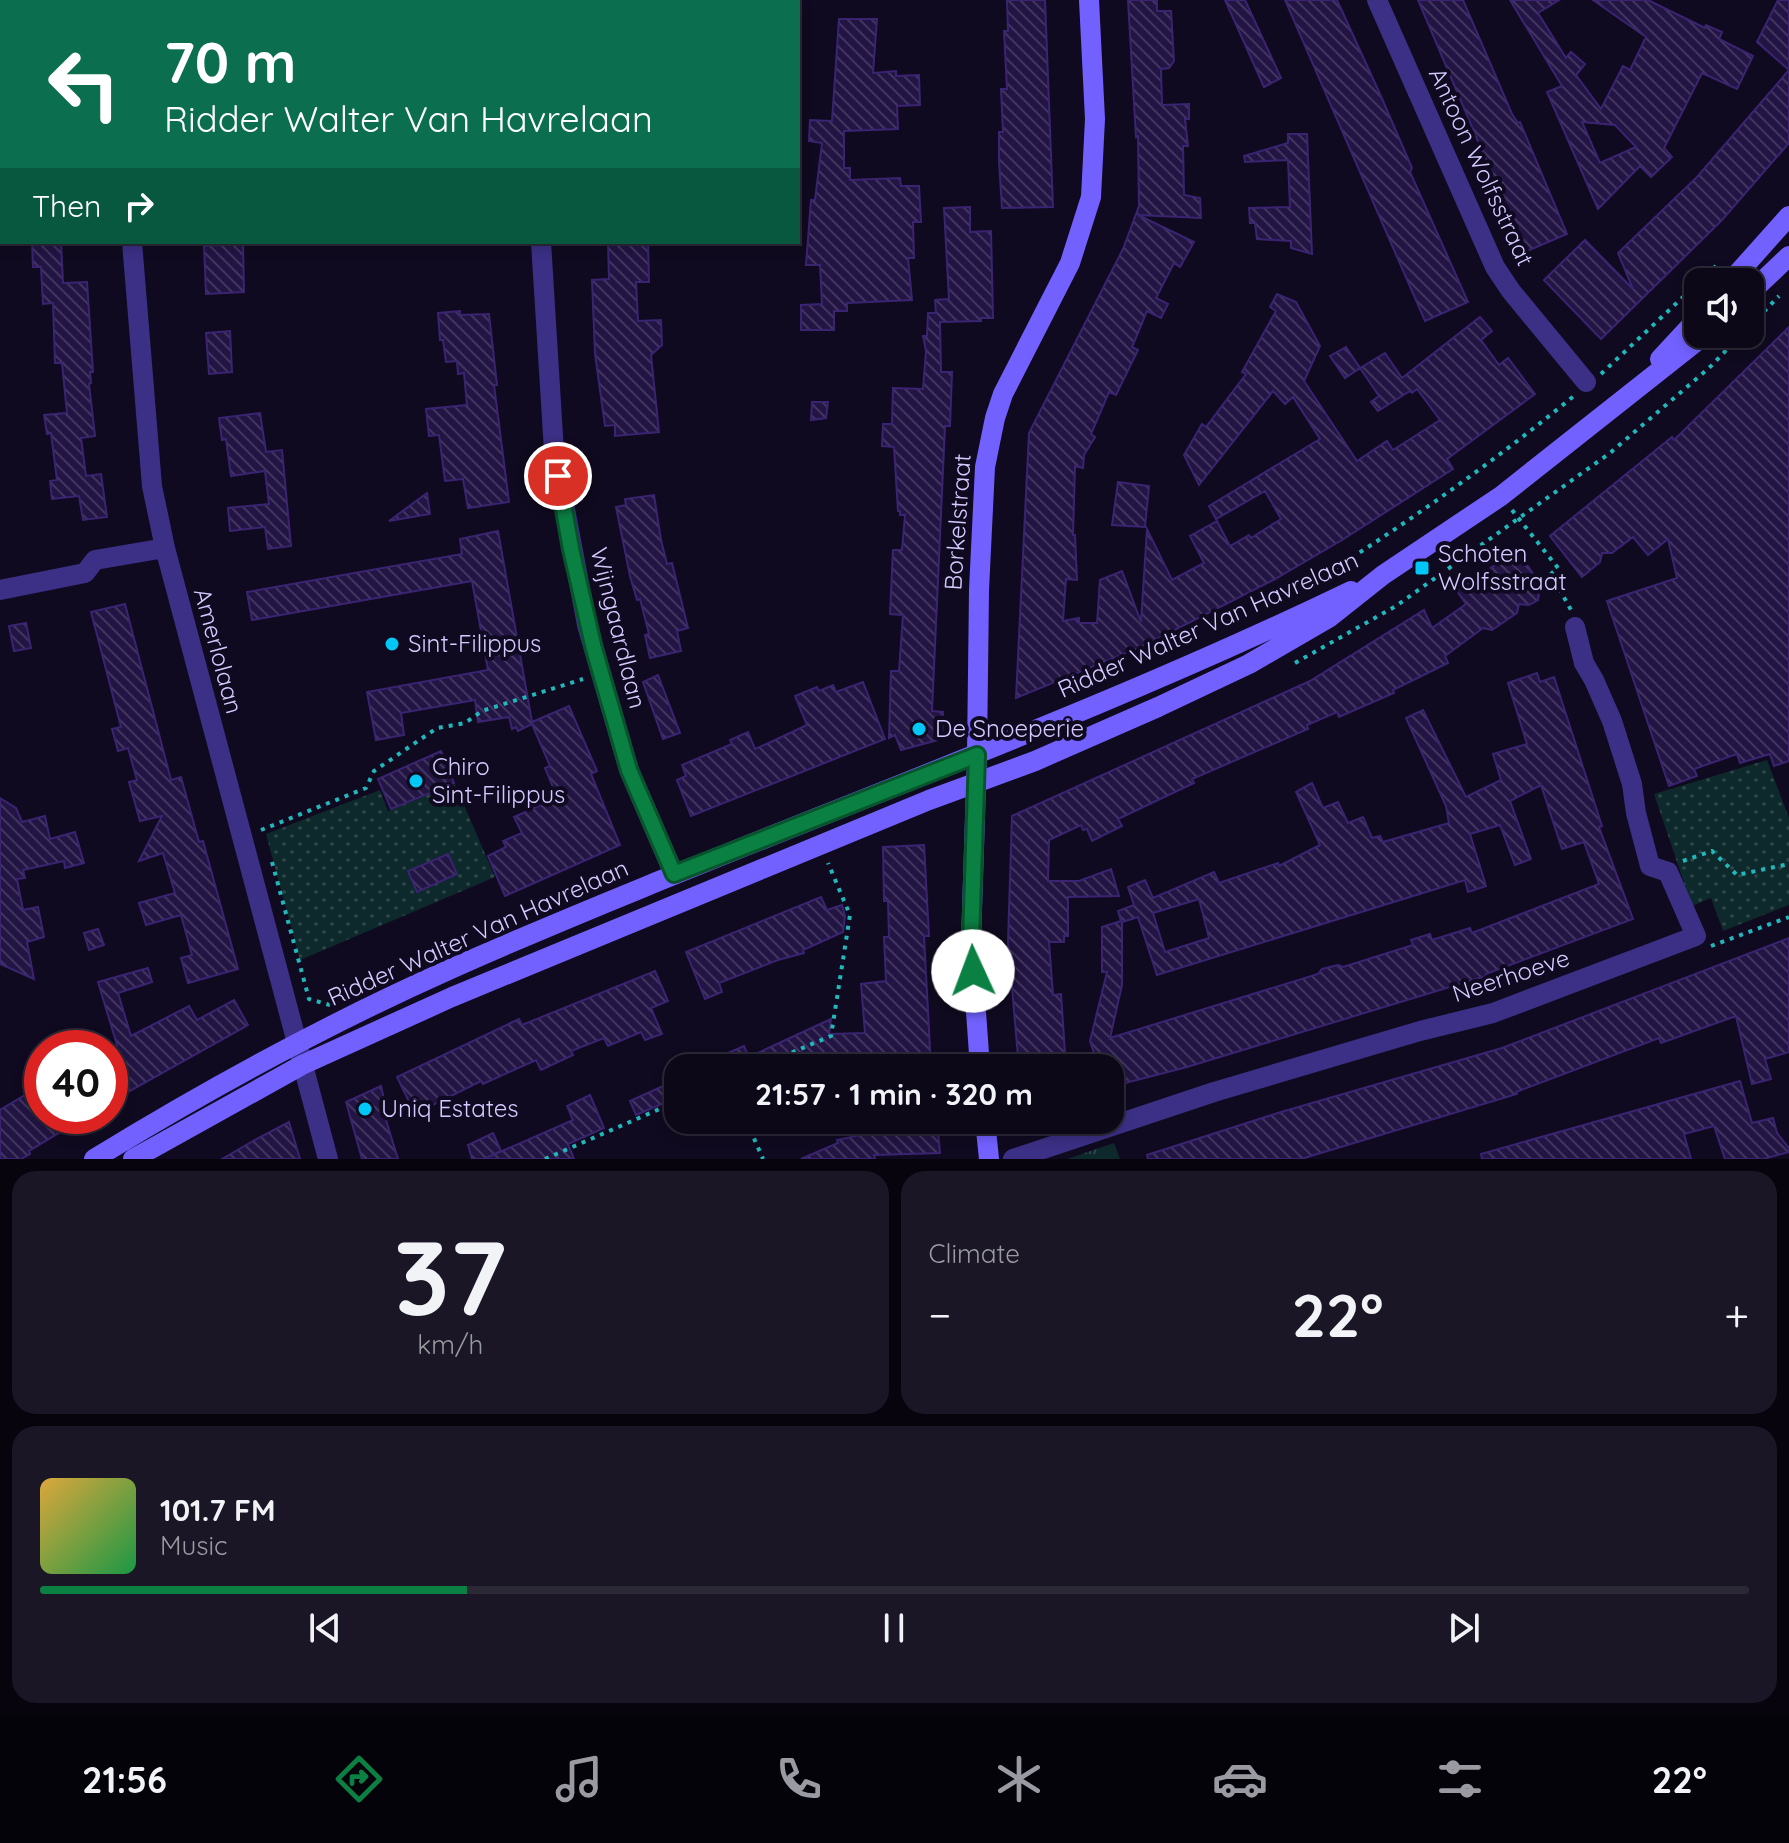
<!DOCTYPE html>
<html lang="en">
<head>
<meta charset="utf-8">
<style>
	:root { --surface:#0c0818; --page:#1a1625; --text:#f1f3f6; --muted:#9a9aa2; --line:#2c2937; --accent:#0b8043 }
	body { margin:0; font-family:Quicksand,sans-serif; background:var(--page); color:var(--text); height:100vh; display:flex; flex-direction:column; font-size:30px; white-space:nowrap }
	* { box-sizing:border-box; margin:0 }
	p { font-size:26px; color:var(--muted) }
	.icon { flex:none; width:44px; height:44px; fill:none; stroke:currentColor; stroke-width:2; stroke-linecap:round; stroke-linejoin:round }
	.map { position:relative; height:1159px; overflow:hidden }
	.side { display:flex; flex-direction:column; gap:12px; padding:12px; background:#07040d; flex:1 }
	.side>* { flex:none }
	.hud { position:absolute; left:0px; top:0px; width:800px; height:244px; box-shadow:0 4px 12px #0003,0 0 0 2px var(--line); background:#0b6e4f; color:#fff; overflow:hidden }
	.controls { position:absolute; left:1684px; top:268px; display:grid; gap:16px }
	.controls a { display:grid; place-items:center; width:80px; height:80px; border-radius:16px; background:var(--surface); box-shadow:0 4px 12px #0003,0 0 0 2px var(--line); font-size:40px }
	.speed { position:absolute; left:24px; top:1030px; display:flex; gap:16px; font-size:40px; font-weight:700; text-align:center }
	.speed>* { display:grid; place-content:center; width:104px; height:104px; border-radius:50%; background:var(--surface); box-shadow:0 4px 12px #0003,0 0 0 2px var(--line); line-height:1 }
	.speed .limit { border:12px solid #d22; background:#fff; color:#111 }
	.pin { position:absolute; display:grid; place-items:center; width:68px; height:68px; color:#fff; margin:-34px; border:4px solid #fff; border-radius:50%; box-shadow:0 2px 8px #0007 }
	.me { position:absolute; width:88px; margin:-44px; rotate:358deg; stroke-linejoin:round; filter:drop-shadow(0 0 6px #0008) }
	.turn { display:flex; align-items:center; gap:28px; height:168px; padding:0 32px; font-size:36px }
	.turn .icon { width:104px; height:104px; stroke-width:2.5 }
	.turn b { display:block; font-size:56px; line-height:68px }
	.then { display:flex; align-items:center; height:76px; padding:0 32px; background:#0003; gap:16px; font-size:30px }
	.big { font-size:60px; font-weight:700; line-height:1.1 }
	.side .card { flex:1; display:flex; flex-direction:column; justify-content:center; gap:12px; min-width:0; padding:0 28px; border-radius:24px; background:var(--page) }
	.side .dial { align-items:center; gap:0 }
	.dial b { font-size:104px; line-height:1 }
	.song { display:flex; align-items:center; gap:24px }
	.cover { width:96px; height:96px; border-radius:12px; background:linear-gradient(135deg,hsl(40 70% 55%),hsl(140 70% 35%)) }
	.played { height:8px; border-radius:4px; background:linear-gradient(90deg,var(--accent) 25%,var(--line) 25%) }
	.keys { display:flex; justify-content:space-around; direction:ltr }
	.heat { display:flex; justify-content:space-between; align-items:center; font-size:44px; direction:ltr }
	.side .tiles { flex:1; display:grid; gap:12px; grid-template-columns:1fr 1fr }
	.card:last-child { grid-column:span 2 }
	.trip { position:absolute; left:664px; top:1054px; width:460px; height:80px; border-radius:24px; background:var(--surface); box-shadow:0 4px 12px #0003,0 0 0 2px var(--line); font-weight:700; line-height:80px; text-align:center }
	.menu { display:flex; height:128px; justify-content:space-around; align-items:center; background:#05030a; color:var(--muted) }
	.menu .icon { width:56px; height:56px }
	.menu .current { color:var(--accent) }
	.menu b { font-size:36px; color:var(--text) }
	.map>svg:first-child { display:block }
	.grass { fill:url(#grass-dots) }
	.park { fill:url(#park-tufts) }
	.building { fill:url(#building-back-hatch); stroke:#3a2472; stroke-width:2; fill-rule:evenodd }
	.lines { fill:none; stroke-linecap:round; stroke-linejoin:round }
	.path { stroke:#21b8bc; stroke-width:4; stroke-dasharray:4 6; stroke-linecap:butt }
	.street { stroke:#3b3085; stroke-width:20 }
	.secondary { stroke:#7261ff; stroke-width:20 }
	.route-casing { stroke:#07532c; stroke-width:20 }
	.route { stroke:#0b8043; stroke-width:14 }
	.poi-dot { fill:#00c7f5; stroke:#100a20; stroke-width:3 }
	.labels { text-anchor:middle; stroke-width:8; stroke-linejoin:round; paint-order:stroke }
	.street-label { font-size:24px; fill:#d4caff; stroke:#100a20 }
	.poi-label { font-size:24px; fill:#d4caff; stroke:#100a20; text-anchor:start }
</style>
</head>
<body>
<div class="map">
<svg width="1789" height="1159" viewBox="0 0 1789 1159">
	<defs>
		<pattern id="grass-dots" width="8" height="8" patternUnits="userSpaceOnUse" patternTransform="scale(2)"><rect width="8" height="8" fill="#0d292b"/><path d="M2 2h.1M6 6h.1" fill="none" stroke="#2f474b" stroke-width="1.8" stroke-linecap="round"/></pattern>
		<pattern id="park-tufts" width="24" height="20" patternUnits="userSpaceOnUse" patternTransform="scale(2)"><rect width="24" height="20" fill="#0d292b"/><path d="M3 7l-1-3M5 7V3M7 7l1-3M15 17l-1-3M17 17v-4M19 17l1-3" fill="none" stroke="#2f474b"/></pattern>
		<pattern id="building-back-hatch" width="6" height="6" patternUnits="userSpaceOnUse" patternTransform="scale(2)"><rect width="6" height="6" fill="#221443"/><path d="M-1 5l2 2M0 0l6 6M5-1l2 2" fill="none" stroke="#41355f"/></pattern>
	</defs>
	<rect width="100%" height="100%" fill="#100a20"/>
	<path class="grass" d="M1767 760 1789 818V905L1723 931 1711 898 1692 906 1654 794Z
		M455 784 495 877 300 960 266 834 380 790 388 811Z"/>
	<path class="park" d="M1114 1143 1120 1159H1067Z"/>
	<path class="building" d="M1007 0H1045L1053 207 1002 208 999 161V132H1003L1001 89H1007L1004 31H1008Z
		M1128 0H1157V11H1171L1174 61 1169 68 1161 69 1162 105 1189 104V119H1185L1188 146H1183L1184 195 1200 198 1201 218 1138 215 1194 242 1180 267 1174 263 1156 298 1168 304 1161 318 1147 311 1132 347 1138 350 1116 395 1109 392 1091 434 1095 437 1084 455 1083 468 1075 466 1073 535H1075L1077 580 1066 579 1063 621 1079 618V623H1097L1100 580 1122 571 1141 622 1147 529 1172 580 1204 563 1190 536 1217 521 1230 546 1249 535 1251 538 1281 519 1265 491 1216 519 1209 506 1320 439 1293 397 1285 404 1273 391 1199 485 1184 455 1202 424 1206 427 1246 374 1242 372 1276 311 1270 307 1277 294 1296 302 1320 346 1304 381 1357 461 1387 441 1393 450 1440 420 1417 389 1412 393 1410 391 1378 411 1371 402 1379 396 1360 368 1385 353 1402 378 1480 317 1492 331 1481 340 1499 365 1508 358 1535 394 1447 459 1453 469 1342 540 1275 579 1143 646 1016 698 1029 433 1123 249 1139 206 1138 136 1136 137Z
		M1225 0H1245L1281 78 1264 87Z
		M1285 0H1337L1380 94 1412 168 1410 172 1468 302 1425 321Z
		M1418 0H1463L1512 114 1518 123 1520 122 1567 234 1525 252Z
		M1510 0H1559L1538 13 1566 58 1571 52 1585 64 1576 75 1601 109 1623 66 1630 70 1646 37 1593 0H1648L1705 28 1706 25 1722 32 1719 39 1753 56 1737 89 1702 73 1664 148 1672 157 1651 177 1640 166 1598 209 1547 92 1562 86ZM1582 122 1615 125 1636 147 1600 163Z
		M1778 0H1789V143L1722 220 1601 339 1544 280 1585 240 1633 289 1618 253 1697 177 1789 70 1757 42Z
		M839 19H877L873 73 896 71V76L919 75 920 105 897 106 898 129 844 131V168H850V180L900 178 901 186H919L921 222H913L914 258H908L912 300 847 303V311H834V330H801V305L822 304 820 265H806L811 200H815L822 143 809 141 810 120 832 121Z
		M1288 134H1307L1312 254 1291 248V241L1257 239 1255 223H1250L1249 208 1290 207 1288 160 1245 162 1244 156 1288 143Z
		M970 207V232L991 231 993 318H981V321L940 322 941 372H952L950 426H945L932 711 943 712 942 739 901 750 895 735 889 738 891 671H899L903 615 890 614 893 550H902L905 515H900V511H898L894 447 882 446 883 424H892L893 388 923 389 926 351 923 336H927L928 313H936L935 300 949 299 944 208Z
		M32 242H61L63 283 87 282 93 372H90L91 383 89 384 95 436 81 438 86 476 101 474 107 517 83 520 79 496 52 499 50 481 57 480 51 433 47 434 44 415 67 413 62 363H55L53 303 43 304 41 267H33Z
		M608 242H648L649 282H636L638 321 661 320 662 345 651 355 659 432 615 436V425L605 426 595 354 592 280 609 279Z
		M243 244 244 292 206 294 204 246Z
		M460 311V315L489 314 497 385H494L509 502 468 508 463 479 445 481 439 435 429 436 426 409 467 405 464 373 458 374 457 361 446 362 443 340H440L438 313Z
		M1789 327V761L1774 766 1770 754 1740 763 1737 754 1694 769 1697 776 1669 786 1607 601 1677 578 1668 539 1648 555 1633 537 1612 553H1602L1600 562 1582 577 1550 536 1672 437 1674 440Z
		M230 331 232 372 209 374 206 333Z
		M1346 347 1360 368 1345 378 1330 356Z
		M812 402H828L826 418 811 420Z
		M260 413 266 452 282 450 291 546 268 549 265 527 230 531 228 508 269 504 265 471 231 476 226 439 222 440 219 418Z
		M1118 482 1149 486 1145 527 1112 525Z
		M427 493 430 514 389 521Z
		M654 495 661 540 667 564 672 563 688 628 677 631 681 651 650 658 645 635 649 634 640 599 637 600 630 576 616 507 626 505 625 499Z
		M498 531 532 722 569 706 597 771 591 774 620 845 505 896 488 856 506 847 503 841 522 833 514 817 543 804 538 794 553 787 545 768 550 766 532 724 518 731 516 727 512 729 509 717 478 722 475 700 401 713 404 735 376 740 367 692 488 670 472 581 252 620 247 592 462 554 460 539Z
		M1517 550 1544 590 1539 593 1538 600 1529 605 1519 604 1517 613 1492 630 1483 628 1445 656 1448 663 1393 690 1394 693 1339 717 1337 712 1307 725 1308 729 1192 779 1194 783 1118 819 1122 826 1092 841 1087 829 1083 830 1081 825 1049 840 1048 881H1079L1111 869 1119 896 1068 897V936H1064V942H1049L1053 995 1061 994 1066 1068H1019L1008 942 1012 816 1310 681 1424 610 1432 628 1466 604 1457 591Z
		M125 604 171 780 181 777 199 842 203 841 238 969 188 983 181 958 192 955 181 915 146 925 139 903 175 893 163 853 139 861 162 816 140 821 129 782 137 780 128 748 118 751 112 729 121 727 91 612Z
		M26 623 31 648 14 651 9 626Z
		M1537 673 1540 682 1554 677 1602 826 1599 827 1633 919 1486 974V976L1187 1067 1110 1087V1068H1099L1090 1041 1107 972H1102V927L1121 921 1118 911 1134 905 1128 887 1145 880 1153 898 1214 872 1219 883 1278 863 1279 866 1320 845 1296 792 1312 783 1323 808 1338 802 1348 823 1363 817 1372 838 1380 836 1383 842 1449 823 1446 806 1406 718 1423 710 1466 797 1501 780 1493 754 1527 744 1508 683ZM1541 785 1562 849 1584 842 1599 884 1472 933 1470 928 1432 940 1430 934 1411 940 1413 945 1343 967 1338 965 1322 969 1318 974 1110 1038 1122 985V922L1138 917 1157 975 1465 880 1468 892 1486 886 1470 834 1500 825 1515 865 1531 859 1510 801ZM1199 899 1209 938 1165 952 1153 913Z
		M658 675 680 733 663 739 643 682Z
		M863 682 885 739 691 816 677 780 686 776 682 765 732 744 730 740 748 732 755 749 773 741 807 725 795 696 817 687 819 691 833 685 836 692Z
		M441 751 454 783 391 809 378 779Z
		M0 798 16 808 22 822 45 816 50 839 75 832 84 863 65 868 64 861 23 870 25 878 17 879 23 910 38 907 44 937 27 942 34 979 0 964Z
		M924 845 929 936H924L931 1068H693L744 1046 749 1057 831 1019 829 1034 865 1033 861 984 886 981 884 937H889L888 901H884L883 847Z
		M448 854 457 874 417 892 408 871Z
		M821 897 827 910 842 905 845 916 843 932 803 950 804 953 778 960 719 983 722 992 705 999 686 952Z
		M98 929 104 945 89 950 84 933Z
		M1789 938V1052L1765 1059 1771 1079 1752 1084 1736 1016 1661 1043 1659 1038 1516 1092 1517 1094 1301 1159H1148L1147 1155 1281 1112 1502 1048Z
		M148 968 152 982 118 993 131 1036 189 1006 197 1020 234 1000 248 1025 110 1102V1049L117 1045 98 982Z
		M655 971 668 1001 651 1008 662 1034 645 1040 641 1032 608 1046 604 1038 571 1051 573 1055 541 1070 536 1060 483 1084 481 1081 415 1114 397 1077 519 1019 522 1025Z
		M1740 1081 1752 1123 1773 1118 1777 1133 1789 1148V1152L1763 1159H1725L1714 1126 1684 1134 1691 1159H1482L1481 1154Z
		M42 1085V1116H87L29 1151 30 1154 21 1159H0V1110Z
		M381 1086 389 1120H386L398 1159H362L346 1102Z
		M663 1086 671 1100 636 1115 630 1101Z
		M590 1095 604 1128 568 1144 574 1159H484L573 1120 567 1106Z
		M889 1120H937L940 1153 874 1155 875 1159H801L838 1143 837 1140 890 1129Z
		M289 1122 300 1159H222L253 1141Z
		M493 1133 501 1151 484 1159H472L468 1145Z"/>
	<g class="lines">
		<path class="path" d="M1699 282 1716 266
			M1750 326 1779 296
			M1601 374 1698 283
			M1512 510 1558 568 1551 574 1571 610
			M1292 595C1391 535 1486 468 1575 395
			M1295 663 1396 606 1610 453 1709 368 1742 334
			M261 830 366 788 374 771 437 728 465 723 482 711 583 679
			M1683 861 1712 851 1737 875 1789 864
			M272 862 309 999 330 1005
			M1711 946 1789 917
			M755 1068 831 1036 850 915 828 863
			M746 1120 763 1159
			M545 1159 678 1101"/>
		<path class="street" d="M1377 0 1495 267 1511 291 1586 382
			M145 2 146 0
			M555 2 556 0
			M132 242 152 486 165 548 328 1159
			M541 242 554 451 587 625 629 770 674 874
			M0 590 85 573 95 560 165 548
			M1013 1159 1214 1092 1420 1031 1493 1013 1696 936 1668 872 1650 866 1636 813 1632 784 1612 721 1594 680 1584 663 1575 627"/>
		<path class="secondary" d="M1730 282 1789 216
			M1750 293 1789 256
			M1660 359 1698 318
			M980 1068 971 941 977 755 979 590 985 467 995 418 1003 394 1070 263 1091 197 1095 119 1089 0
			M985 1120 989 1159
			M94 1159C210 1088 331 1022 455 967 752 836 1059 732 1351 591
			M133 1159 302 1065 452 997 929 800 1035 761 1158 707 1249 664 1330 617 1383 575 1501 496 1706 334"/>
	</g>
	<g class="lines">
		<defs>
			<path id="route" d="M558 476 571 549 594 649 629 770 674 874 977 755 971 941 973 971"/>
		</defs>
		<use href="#route" class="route-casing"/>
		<use href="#route" class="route"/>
	</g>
	<g class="poi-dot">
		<rect x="1414" y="560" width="16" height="16" rx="4"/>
		<circle cx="392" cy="644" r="8"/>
		<circle cx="919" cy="729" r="8"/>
		<circle cx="416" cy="781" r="8"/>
		<circle cx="365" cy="1109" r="8"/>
	</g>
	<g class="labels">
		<g class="street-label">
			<text transform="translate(1481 167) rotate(65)" y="8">Antoon Wolfsstraat</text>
			<text transform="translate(958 522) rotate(-86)" y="8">Borkelstraat</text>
			<text transform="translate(1208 625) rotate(-24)" y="8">Ridder Walter Van Havrelaan</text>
			<text transform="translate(618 628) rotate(76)" y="8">Wijngaardlaan</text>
			<text transform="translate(218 651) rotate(75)" y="8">Amerlolaan</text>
			<text transform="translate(478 933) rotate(-24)" y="8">Ridder Walter Van Havrelaan</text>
			<text transform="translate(1511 976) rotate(-18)" y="8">Neerhoeve</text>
		</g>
		<g class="poi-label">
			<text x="1438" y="562">Schoten<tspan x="1438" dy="28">Wolfsstraat</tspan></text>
			<text x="408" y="652">Sint-Filippus</text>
			<text x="935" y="737">De Snoeperie</text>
			<text x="432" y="775">Chiro<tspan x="432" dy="28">Sint-Filippus</tspan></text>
			<text x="381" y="1117">Uniq Estates</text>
		</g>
	</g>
</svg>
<div class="controls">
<a><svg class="icon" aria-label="sound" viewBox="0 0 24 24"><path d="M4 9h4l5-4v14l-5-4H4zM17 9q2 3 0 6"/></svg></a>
</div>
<div class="speed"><div class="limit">40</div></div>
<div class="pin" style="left:558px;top:476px;background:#d93025"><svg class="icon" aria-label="arrive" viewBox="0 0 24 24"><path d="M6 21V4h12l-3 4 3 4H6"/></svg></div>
<svg class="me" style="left:973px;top:971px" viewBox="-20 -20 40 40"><circle r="19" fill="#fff"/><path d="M0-13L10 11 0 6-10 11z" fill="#0b8043"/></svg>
<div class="trip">21:57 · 1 min · 320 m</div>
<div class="hud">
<div class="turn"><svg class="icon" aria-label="left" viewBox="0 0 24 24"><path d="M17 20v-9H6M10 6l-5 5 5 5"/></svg><div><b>70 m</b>Ridder Walter Van Havrelaan</div></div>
<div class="then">Then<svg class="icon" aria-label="right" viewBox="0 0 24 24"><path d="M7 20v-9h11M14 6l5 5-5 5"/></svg></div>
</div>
</div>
<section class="side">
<div class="tiles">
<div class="card dial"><b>37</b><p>km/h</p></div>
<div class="card"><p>Climate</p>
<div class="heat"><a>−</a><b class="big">22°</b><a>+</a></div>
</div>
<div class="card">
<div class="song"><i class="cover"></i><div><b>101.7 FM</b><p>Music</p></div></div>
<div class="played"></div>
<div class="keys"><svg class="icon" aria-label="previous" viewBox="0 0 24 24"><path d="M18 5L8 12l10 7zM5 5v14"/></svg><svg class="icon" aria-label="pause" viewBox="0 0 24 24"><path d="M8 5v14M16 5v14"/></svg><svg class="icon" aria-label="next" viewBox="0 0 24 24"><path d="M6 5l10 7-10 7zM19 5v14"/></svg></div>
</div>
</div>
</section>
<nav class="menu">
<b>21:56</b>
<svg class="icon current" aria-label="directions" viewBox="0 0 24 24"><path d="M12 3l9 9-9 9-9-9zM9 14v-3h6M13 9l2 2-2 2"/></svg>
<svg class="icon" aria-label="music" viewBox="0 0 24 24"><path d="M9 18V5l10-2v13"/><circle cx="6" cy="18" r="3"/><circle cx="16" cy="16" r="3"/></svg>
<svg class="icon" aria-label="phone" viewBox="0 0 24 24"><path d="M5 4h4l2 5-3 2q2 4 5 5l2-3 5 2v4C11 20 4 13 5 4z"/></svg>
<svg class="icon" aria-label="climate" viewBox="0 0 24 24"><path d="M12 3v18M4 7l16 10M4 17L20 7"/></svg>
<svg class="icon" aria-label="car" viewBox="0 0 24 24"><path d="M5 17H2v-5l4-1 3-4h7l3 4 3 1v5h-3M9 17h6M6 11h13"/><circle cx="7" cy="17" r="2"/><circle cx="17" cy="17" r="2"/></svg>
<svg class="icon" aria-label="filters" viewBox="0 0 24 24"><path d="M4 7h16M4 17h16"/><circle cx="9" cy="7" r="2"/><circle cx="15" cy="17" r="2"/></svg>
<b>22°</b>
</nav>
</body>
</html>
